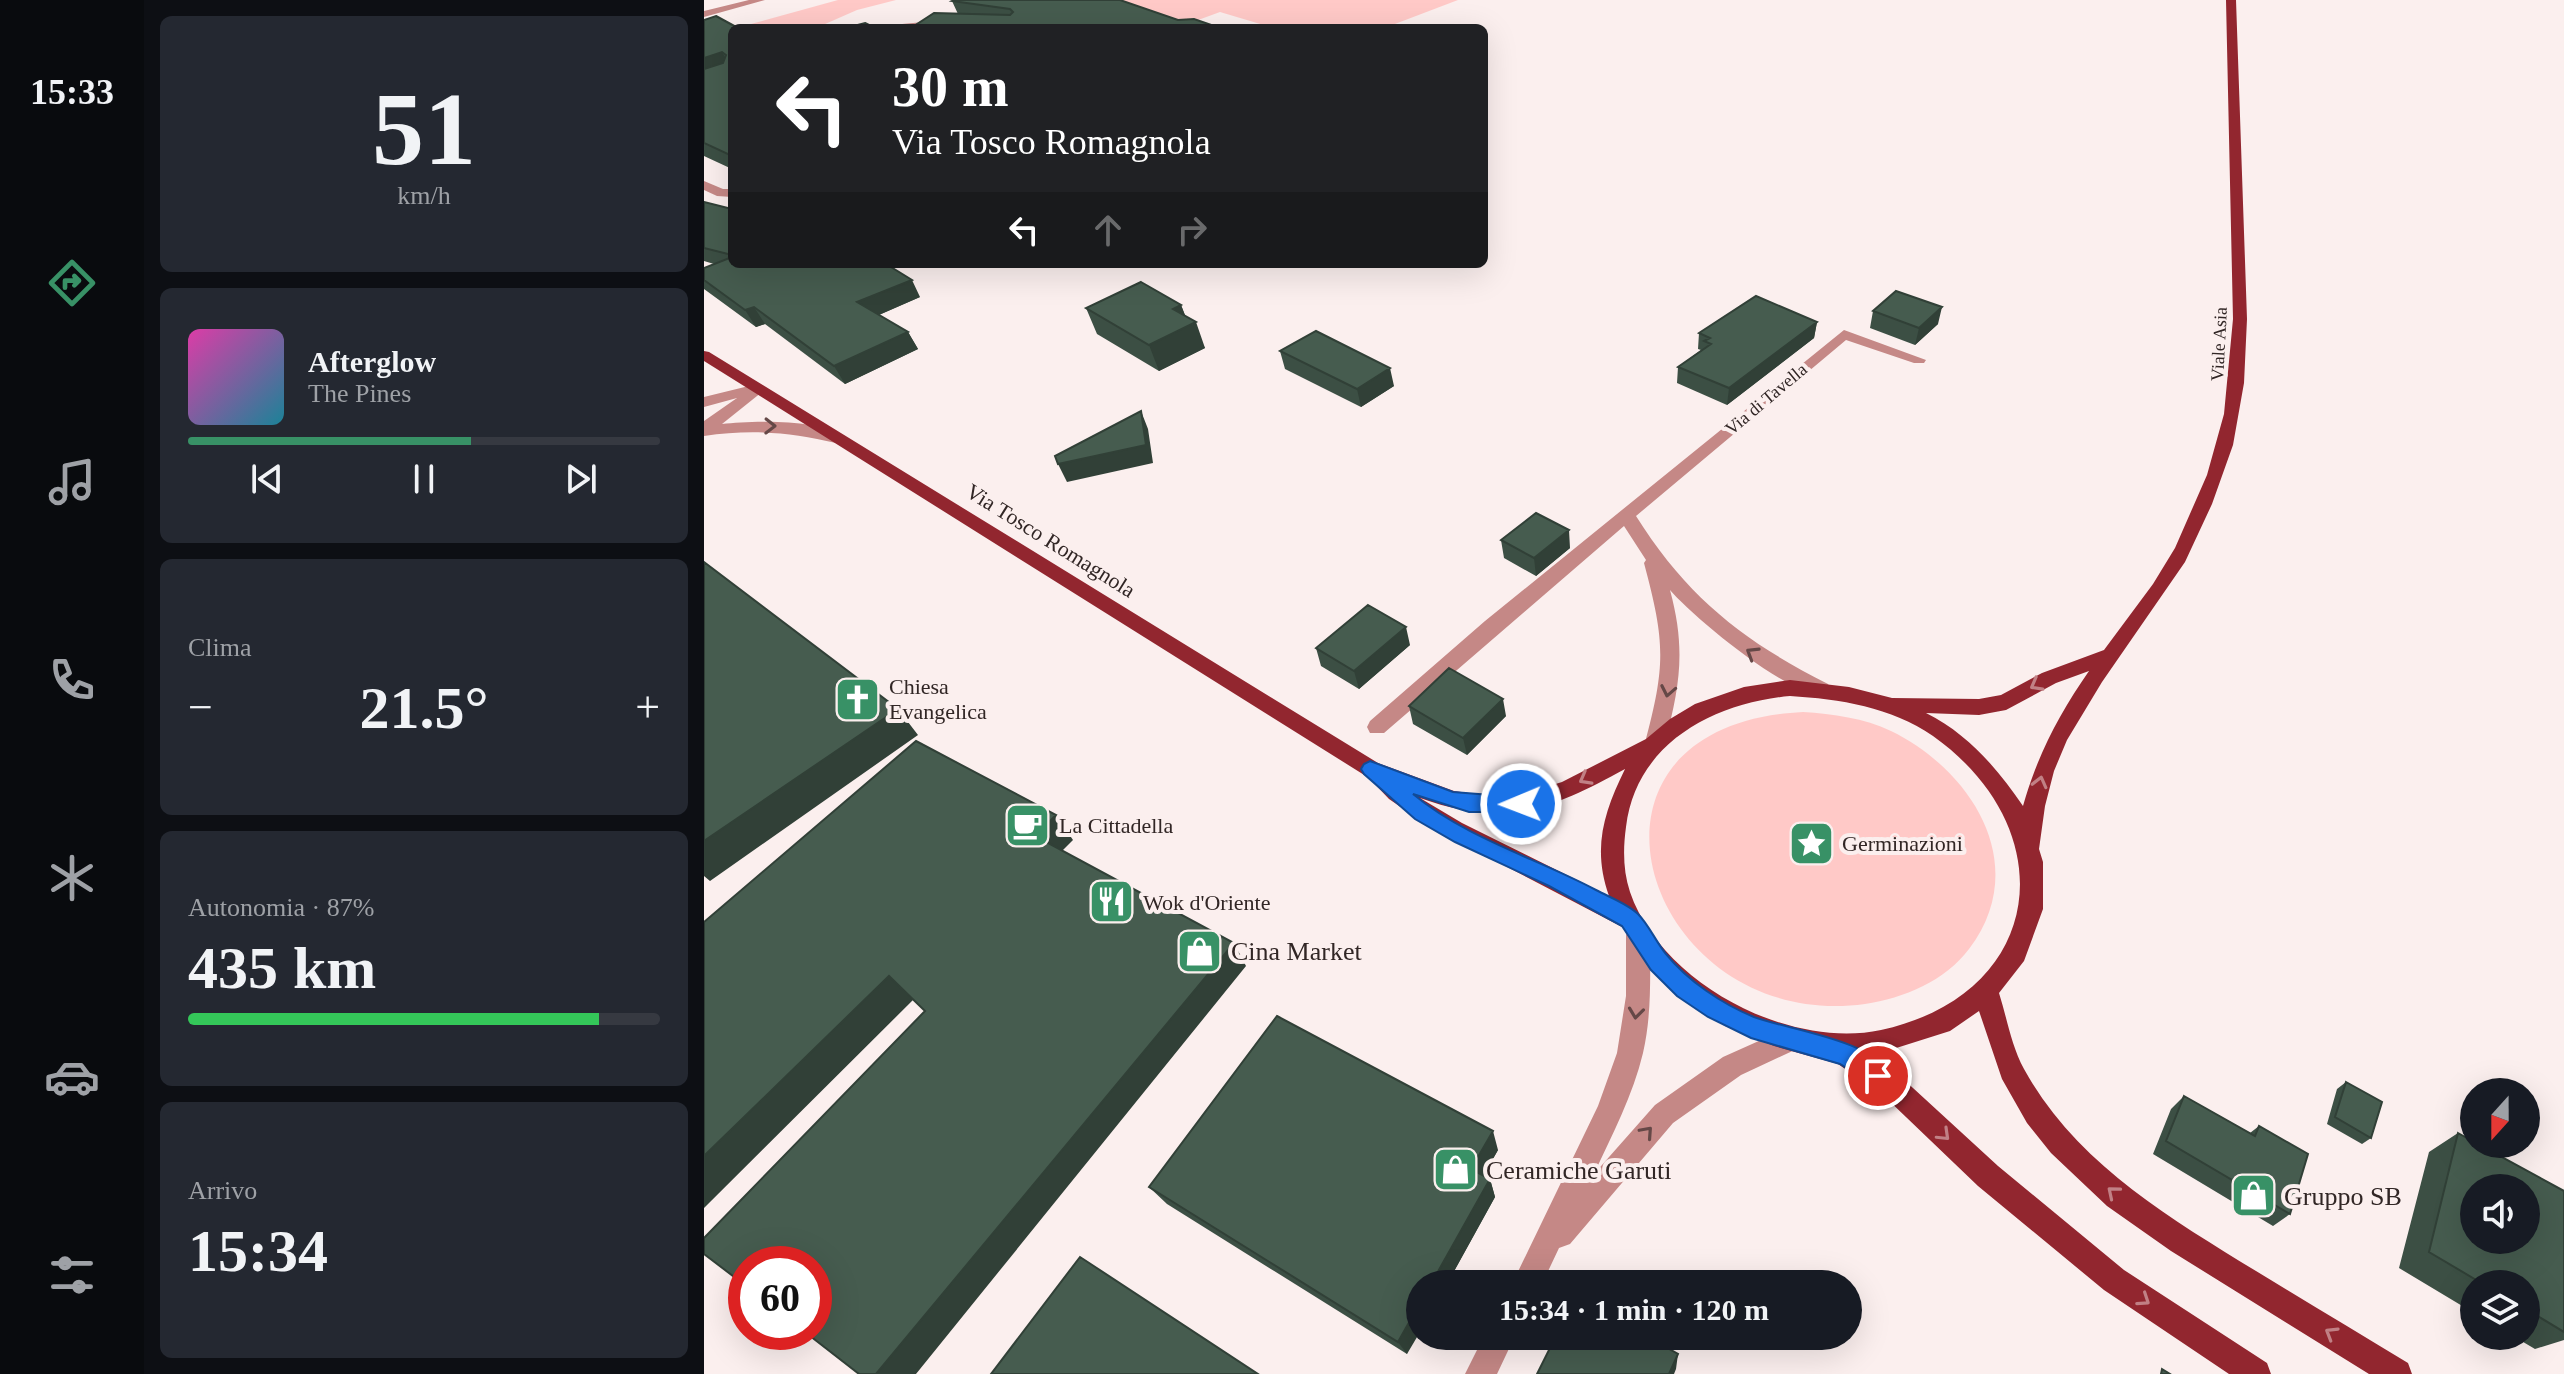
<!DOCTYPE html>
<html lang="it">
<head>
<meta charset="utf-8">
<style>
	:root { --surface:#171b24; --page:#242831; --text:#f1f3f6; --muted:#9ea1a6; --line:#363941; --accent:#389166 }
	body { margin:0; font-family:Georgia,serif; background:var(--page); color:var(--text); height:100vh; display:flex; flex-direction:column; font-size:30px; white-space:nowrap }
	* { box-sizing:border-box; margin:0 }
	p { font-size:26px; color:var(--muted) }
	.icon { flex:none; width:44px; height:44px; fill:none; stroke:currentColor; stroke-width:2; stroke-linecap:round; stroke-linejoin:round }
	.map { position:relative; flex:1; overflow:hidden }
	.panel { display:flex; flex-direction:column; gap:16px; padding:16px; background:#0d0f14; width:560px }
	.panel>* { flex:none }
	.banner { position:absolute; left:24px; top:24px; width:760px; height:244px; border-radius:12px; box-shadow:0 8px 32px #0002; background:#202124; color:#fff; overflow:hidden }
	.needle { width:52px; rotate:201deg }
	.fabs { position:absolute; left:1756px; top:1078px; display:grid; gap:16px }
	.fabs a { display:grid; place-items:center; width:80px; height:80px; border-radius:50%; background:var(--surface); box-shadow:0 8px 32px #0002; font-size:40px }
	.speed { position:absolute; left:24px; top:1246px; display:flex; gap:16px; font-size:40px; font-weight:700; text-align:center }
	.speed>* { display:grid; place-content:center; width:104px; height:104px; border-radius:50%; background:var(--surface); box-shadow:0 8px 32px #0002; line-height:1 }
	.speed .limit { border:12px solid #d22; background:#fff; color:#111 }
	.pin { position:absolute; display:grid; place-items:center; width:68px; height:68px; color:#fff; margin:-34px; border:4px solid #fff; border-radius:50%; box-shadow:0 2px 8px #0007 }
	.me { position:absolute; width:88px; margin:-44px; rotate:269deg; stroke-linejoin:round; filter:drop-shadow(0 0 6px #0008) }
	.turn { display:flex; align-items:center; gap:28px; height:168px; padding:0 32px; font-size:36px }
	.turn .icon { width:104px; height:104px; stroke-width:2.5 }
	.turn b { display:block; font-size:56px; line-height:68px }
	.lanes { display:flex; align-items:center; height:76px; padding:0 32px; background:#0003; justify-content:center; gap:40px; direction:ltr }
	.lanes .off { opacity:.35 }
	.big { font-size:60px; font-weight:700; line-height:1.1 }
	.panel .widget { flex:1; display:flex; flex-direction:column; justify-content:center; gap:12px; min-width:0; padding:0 28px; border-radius:12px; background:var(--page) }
	.panel .dial { align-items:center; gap:0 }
	.dial b { font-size:104px; line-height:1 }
	.song { display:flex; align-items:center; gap:24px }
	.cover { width:96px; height:96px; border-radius:12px; background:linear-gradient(135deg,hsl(320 70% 55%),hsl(190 70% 35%)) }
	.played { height:8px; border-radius:4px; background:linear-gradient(90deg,var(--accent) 60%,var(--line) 60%) }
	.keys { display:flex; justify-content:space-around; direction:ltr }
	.heat { display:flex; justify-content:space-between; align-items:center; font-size:44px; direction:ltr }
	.charge { height:12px; border-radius:6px; background:linear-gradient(90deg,#34c759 87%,var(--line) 0) }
	.trip { position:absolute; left:702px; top:1270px; width:456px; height:80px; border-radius:40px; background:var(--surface); box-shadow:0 8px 32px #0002; font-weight:700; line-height:80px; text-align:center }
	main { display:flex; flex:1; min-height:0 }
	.menu { display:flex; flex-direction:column; width:144px; justify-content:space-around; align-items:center; background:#090b0e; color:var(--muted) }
	.menu .icon { width:56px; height:56px }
	.menu .on { color:var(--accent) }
	.menu b { font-size:36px; color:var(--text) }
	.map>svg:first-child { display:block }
	.green { fill:#ffc9c7 }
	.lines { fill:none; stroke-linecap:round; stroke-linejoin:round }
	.street { fill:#c58886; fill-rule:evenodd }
	.primary { fill:#92262f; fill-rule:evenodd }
	.wall { fill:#3c4f44 }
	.shaded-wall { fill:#314037 }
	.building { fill:#465c4f; stroke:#314037; stroke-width:2; fill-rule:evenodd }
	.oneway { stroke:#654847 }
	.oneway2 { stroke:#c18085 }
	.route { fill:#1a73e8; stroke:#114b97; stroke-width:2 }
	.labels { text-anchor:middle; stroke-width:8; stroke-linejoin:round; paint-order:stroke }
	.far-street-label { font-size:18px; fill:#312625; stroke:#fbefee }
	.street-label { font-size:22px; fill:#312625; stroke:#fbefee }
	.poi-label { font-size:22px; fill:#312625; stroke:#fbefee; text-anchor:start }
	.near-poi-label { font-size:26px; fill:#312625; stroke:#fbefee; text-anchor:start }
</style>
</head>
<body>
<main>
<nav class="menu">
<b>15:33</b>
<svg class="icon on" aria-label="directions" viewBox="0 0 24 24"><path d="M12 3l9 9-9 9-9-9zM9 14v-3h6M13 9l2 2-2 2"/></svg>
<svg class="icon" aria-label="music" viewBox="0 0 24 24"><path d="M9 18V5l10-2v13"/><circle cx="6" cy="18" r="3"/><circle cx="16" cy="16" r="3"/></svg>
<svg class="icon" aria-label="phone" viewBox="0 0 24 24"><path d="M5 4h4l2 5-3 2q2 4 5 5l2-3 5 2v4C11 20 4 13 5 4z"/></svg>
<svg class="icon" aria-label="climate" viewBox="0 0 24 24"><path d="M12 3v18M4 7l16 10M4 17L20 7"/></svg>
<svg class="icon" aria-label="car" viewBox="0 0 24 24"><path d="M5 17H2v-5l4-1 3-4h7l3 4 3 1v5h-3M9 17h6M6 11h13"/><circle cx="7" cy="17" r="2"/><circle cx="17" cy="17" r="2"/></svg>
<svg class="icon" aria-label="filters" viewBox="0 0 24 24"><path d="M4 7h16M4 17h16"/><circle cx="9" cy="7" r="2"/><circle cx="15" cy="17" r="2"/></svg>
</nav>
<section class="panel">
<div class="widget dial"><b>51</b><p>km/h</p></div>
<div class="widget">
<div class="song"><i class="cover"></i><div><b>Afterglow</b><p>The Pines</p></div></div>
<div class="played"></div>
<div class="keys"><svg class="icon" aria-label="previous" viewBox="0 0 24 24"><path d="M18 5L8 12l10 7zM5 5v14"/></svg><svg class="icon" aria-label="pause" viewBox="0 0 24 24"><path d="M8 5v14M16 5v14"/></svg><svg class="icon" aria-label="next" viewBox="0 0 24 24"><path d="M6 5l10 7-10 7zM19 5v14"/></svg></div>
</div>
<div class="widget"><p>Clima</p>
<div class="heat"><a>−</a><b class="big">21.5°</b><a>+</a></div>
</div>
<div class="widget"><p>Autonomia · 87%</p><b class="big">435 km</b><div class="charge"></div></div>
<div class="widget"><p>Arrivo</p><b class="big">15:34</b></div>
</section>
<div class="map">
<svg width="1860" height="1374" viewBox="0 0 1860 1374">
	<rect width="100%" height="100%" fill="#fbefee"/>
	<path class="green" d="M134 0H192L153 10 112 28H55L47 24Z
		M396 0H754L683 27 634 28H570L516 12 475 27Z
		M1099 712C1129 714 1160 718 1187 731 1269 771 1328 866 1265 949 1241 981 1200 998 1161 1004 941 1034 840 725 1099 712Z"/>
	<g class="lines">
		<path class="street" d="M45 0H61L0 17V11Z
			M242 20 239 25 182 28 187 25Z
			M0 181 19 189H28V197L13 196 0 190Z
			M1140 330 1222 360 1220 363H1210L1142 340 932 516C983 597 1039 641 1124 684L1127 689 1124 694C1092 704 987 615 966 590 982 649 976 685 961 743L958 749 951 751 944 749 941 743C962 664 961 642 940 563L942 560 920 526 680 733H666L663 727 666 721 781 621Z
			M53 384 58 386V392L18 424C48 421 117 418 140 438L132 443C87 432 46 429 0 436V421L33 398 0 407V397Z
			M934 924 942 927 946 935C946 974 948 1014 939 1053 929 1095 908 1135 890 1174L951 1105 1019 1057 1086 1027 1095 1030 1099 1039 1095 1048 1037 1075 969 1123 866 1244 855 1248 838 1284H808L894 1106 913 1053 922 996V935L926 927Z
			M780 1336H811L793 1374H761Z"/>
		<path class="primary" d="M1522 0H1532L1543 319 1540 383 1529 445 1508 504 1481 562 1398 682 1363 740 1350 771 1341 806 1335 849 1339 862V909L1320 961 1295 993C1303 1018 1307 1045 1320 1069 1371 1162 1464 1217 1552 1271 1603 1302 1653 1332 1704 1363L1708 1374H1665L1467 1251 1403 1206 1347 1153 1323 1123 1298 1079 1275 1011 1246 1031 1167 1056 1197 1077 1294 1166 1420 1270 1563 1363 1567 1374H1525L1400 1290 1274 1186 1179 1095 1134 1064 1070 1046 1021 1026 983 1002 950 972 920 928 723 825 685 799 665 778 0 361V351L5 352 674 763 750 791 794 797 816 795 858 782 942 739 966 719 991 704 1040 687 1086 680 1145 687 1188 698 1275 699 1297 695 1338 673 1400 650 1449 584 1471 548 1503 475 1520 414 1529 319ZM1385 671C1355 714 1333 756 1319 806 1293 768 1264 734 1222 713L1275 715 1302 710 1352 683ZM1086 696C1136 699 1187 707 1229 736 1361 830 1342 994 1177 1030 1085 1050 957 983 926 892 919 871 919 849 922 827 932 743 1010 703 1086 696ZM921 769C900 812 888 848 905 896L758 823 716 798C799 828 847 810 921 769Z"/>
	</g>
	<path class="wall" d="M248 1 474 20 254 14Z
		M0 20 28 28V169L0 156Z
		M0 202 28 209V264L216 297 175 315 204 332 214 349 141 384 61 324 52 327 0 289V268L10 264 0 261Z
		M477 305 481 315 501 348 455 371 393 334 382 308Z
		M1169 311 1234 324 1211 345 1166 328Z
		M1113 322 1110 338 1023 405 973 383 974 367 997 350 994 349 995 333Z
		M576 351 690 386 657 407 581 369Z
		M797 540 866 548 832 576 800 558Z
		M706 645 655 689 617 666 612 648Z
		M705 706 802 716 763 755 709 724Z
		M1642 1082 1667 1138 1658 1144 1623 1124 1633 1089Z
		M1480 1096 1546 1133 1555 1126 1586 1214 1569 1226 1449 1154 1467 1109Z
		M1754 1133 1860 1191V1340L1831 1349 1809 1336H1822V1284H1770V1313L1695 1268 1725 1152Z
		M794 1150 779 1176 786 1179 791 1197 743 1284H716L703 1354 463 1204 445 1187Z"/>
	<path class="shaded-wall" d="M18 52 27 68 0 77V58Z
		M208 280 216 297 163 320 153 302Z
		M477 305 485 326 492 322 501 348 455 371 445 345 469 309Z
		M50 307 61 324 52 327 41 310Z
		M1238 307 1234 324 1211 345 1215 328Z
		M1113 322 1110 338 1023 405 1025 388Z
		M204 332 214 349 141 384 130 366Z
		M686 368 690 386 657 407 653 389Z
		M437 411 444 429 449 463 363 482 354 464Z
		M865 530 866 548 832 576 830 558Z
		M702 627 706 645 655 689 650 671Z
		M799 699 802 716 763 755 759 738Z
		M194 709 214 735 6 881 0 876V841Z
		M352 815 369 840 349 860 331 836Z
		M530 943 542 966 212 1374H172Z
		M185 976 210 999 0 1208V1156Z
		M789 1131 794 1150 773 1187 767 1169Z
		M786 1179 791 1197 743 1284H727Z
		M716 1303V1332L703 1354 694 1342Z
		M974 1354 972 1369 970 1374H965Z"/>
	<path class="building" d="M250 0H416L474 20 490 19 516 28H207L230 13 306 15 309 12 306 9 248 1Z
		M12 16 34 28H28V156L0 143V69L19 63 22 55 18 52 0 58V20Z
		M161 23 171 28H142Z
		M0 202 28 209V255L0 248Z
		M28 257V264H182L208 280 153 302 204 332 130 366 50 307 41 310 0 280V268Z
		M437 282 477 305 469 309 492 322 445 345 382 308Z
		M1192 291 1238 307 1215 328 1169 311Z
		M1052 296 1113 322 1025 388 974 367 1007 344 1000 341 1006 338 995 333Z
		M612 331 686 368 653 389 576 351Z
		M437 411 442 445 354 464 351 456Z
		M832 513 865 530 830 558 797 540Z
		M0 562 194 709 0 841Z
		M664 605 702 627 650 671 612 648Z
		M745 668 799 699 759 738 705 706Z
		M212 741 352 815 331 836 530 943 172 1374H155L101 1332H110V1264H42V1286L0 1254V1238L221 1011 185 976 0 1156V922Z
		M573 1016 789 1131 767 1169 786 1179 727 1284H716V1303L694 1342 445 1187Z
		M1642 1082 1678 1102 1667 1138 1631 1117Z
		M1480 1096 1551 1136 1555 1126 1604 1154 1586 1214 1462 1141Z
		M1754 1133 1770 1142V1144H1774L1860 1191V1332L1822 1309V1284H1779L1725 1252ZM1770 1188H1822V1240H1770Z
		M376 1257 554 1374H287Z
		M852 1336H942L974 1354 965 1374H833Z
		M1458 1369 1466 1374H1457Z"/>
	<defs><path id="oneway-chevron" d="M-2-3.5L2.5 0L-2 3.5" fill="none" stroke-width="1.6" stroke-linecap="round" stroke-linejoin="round" transform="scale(2)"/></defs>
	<g class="oneway">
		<use href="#oneway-chevron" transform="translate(66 426) rotate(1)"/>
		<use href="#oneway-chevron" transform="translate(1048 653) rotate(-148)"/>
		<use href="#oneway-chevron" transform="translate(964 691) rotate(101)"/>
		<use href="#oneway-chevron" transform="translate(932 1013) rotate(97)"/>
		<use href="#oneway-chevron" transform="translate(943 1132) rotate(-48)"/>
	</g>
	<g class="oneway2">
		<use href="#oneway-chevron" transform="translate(1332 685) rotate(151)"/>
		<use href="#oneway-chevron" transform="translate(881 779) rotate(151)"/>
		<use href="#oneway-chevron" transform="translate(1336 782) rotate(-76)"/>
		<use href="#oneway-chevron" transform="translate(1240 1135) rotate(44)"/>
		<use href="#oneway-chevron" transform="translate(1409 1192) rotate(-140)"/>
		<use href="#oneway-chevron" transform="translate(1440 1300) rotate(34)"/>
		<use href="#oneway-chevron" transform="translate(1627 1333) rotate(-149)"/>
	</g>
	<path class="route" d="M666 761 749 792 824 798 827 804 824 810 817 812H765L709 794C762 838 832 858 892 890 905 897 924 904 934 914 945 925 952 942 962 954 984 981 1018 1004 1050 1017 1085 1030 1171 1040 1186 1076L1183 1084 1174 1088 1136 1064 1047 1038 1004 1017 973 996 947 970 918 926 845 886 751 842 711 819 660 774 657 769 660 764Z"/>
	<defs>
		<symbol id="church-square" viewBox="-11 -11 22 22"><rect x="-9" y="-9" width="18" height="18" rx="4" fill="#389166" stroke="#fbefee"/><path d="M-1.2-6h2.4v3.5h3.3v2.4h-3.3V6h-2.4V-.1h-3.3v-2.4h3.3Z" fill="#fff"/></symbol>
		<symbol id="cafe-square" viewBox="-11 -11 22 22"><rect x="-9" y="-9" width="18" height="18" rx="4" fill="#389166" stroke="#fbefee"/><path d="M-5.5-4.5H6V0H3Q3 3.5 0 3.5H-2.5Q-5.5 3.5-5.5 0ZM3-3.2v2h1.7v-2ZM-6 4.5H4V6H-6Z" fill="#fff"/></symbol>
		<symbol id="sight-square" viewBox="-11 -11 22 22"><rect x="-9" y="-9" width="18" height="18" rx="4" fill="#389166" stroke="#fbefee"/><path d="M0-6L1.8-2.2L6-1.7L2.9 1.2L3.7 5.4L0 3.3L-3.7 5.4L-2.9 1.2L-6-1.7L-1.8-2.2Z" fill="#fff"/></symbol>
		<symbol id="restaurant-square" viewBox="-11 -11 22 22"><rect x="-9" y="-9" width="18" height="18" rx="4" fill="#389166" stroke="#fbefee"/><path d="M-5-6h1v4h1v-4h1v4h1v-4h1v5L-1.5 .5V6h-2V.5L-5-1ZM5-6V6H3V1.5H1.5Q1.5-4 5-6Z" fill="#fff"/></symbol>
		<symbol id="shop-square" viewBox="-11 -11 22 22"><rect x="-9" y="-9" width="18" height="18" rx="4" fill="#389166" stroke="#fbefee"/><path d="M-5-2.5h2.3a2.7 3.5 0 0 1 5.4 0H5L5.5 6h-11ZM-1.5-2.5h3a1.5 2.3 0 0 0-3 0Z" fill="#fff"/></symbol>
	</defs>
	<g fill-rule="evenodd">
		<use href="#church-square" x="128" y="674" width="51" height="51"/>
		<use href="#cafe-square" x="298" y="800" width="51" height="51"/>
		<use href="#sight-square" x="1082" y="818" width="51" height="51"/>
		<use href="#restaurant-square" x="382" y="876" width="51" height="51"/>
		<use href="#shop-square" x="470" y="926" width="51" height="51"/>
		<use href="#shop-square" x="726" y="1144" width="51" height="51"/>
		<use href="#shop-square" x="1524" y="1170" width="51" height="51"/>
	</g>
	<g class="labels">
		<g class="far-street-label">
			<text transform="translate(1515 344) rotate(-87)" y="6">Viale Asia</text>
			<text transform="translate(1062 399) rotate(-40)" y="6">Via di Tavella</text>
		</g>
		<g class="street-label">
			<text transform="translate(347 540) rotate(32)" y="8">Via Tosco Romagnola</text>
		</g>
		<g class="poi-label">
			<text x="185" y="694">Chiesa<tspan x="185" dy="25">Evangelica</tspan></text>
			<text x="355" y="833">La Cittadella</text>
			<text x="1138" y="851">Germinazioni</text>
			<text x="439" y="910">Wok d'Oriente</text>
		</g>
		<g class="near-poi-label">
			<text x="527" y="960">Cina Market</text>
			<text x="782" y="1179">Ceramiche Garuti</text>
			<text x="1580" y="1205">Gruppo SB</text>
		</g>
	</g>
</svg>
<div class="fabs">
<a><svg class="needle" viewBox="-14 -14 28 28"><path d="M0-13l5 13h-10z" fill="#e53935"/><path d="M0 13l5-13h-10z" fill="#9ea1a6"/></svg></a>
<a><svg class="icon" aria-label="sound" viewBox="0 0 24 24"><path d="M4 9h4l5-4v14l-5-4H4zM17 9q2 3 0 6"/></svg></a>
<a><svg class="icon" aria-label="layers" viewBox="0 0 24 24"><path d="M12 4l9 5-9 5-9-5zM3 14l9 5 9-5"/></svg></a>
</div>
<div class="speed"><div class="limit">60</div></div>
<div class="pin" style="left:1174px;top:1076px;background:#d93025"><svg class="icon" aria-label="arrive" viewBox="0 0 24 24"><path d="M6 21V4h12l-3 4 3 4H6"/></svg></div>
<svg class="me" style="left:817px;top:804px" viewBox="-20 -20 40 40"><circle r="17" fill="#1a73e8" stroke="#fff" stroke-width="3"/><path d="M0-11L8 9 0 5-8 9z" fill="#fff"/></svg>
<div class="trip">15:34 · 1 min · 120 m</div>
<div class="banner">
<div class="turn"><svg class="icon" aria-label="left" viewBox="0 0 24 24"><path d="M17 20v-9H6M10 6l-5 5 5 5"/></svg><div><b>30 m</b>Via Tosco Romagnola</div></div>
<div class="lanes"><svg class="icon" aria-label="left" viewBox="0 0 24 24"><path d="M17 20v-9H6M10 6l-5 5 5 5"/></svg><svg class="icon off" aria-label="ahead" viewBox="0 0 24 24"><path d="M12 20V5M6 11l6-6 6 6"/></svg><svg class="icon off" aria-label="right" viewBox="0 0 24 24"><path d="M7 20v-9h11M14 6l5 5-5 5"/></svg></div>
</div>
</div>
</main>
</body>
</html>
